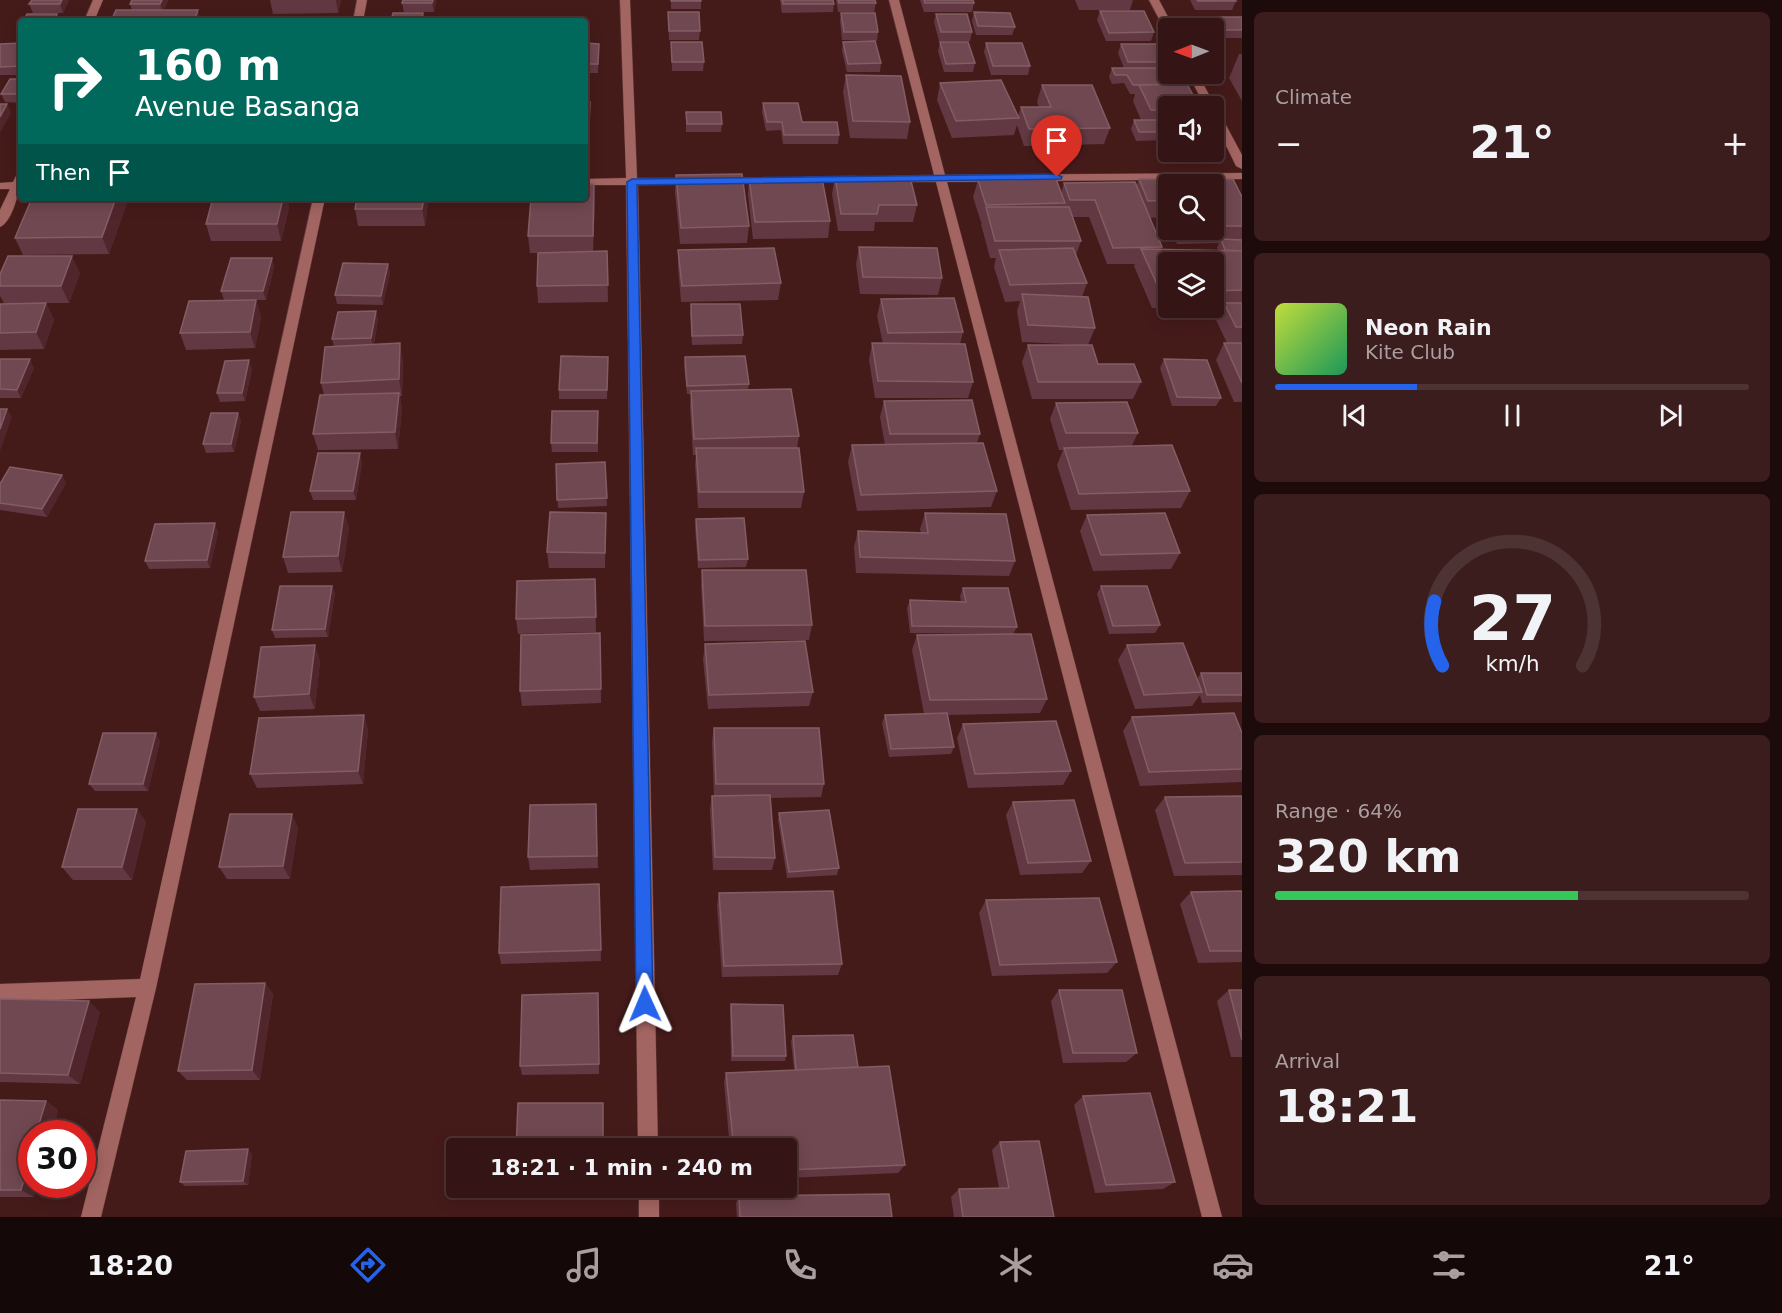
<!DOCTYPE html>
<html lang="en">
<head>
<meta charset="utf-8">
<style>
	:root { --surface:#341414; --page:#3c1d1d; --text:#f1f3f6; --muted:#a99ea0; --line:#4e3334; --accent:#2563eb }
	body { margin:0; font-family:"DejaVu Sans",sans-serif; background:var(--page); color:var(--text); height:100vh; display:flex; flex-direction:column; font-size:22px; white-space:nowrap }
	* { box-sizing:border-box; margin:0 }
	p { font-size:20px; color:var(--muted) }
	.icon { flex:none; width:33px; height:33px; fill:none; stroke:currentColor; stroke-width:2; stroke-linecap:round; stroke-linejoin:round }
	.map { position:relative; flex:1; overflow:hidden }
	.details { display:flex; flex-direction:column; gap:12px; padding:12px; background:#1d0b0b; width:540px }
	.details>* { flex:none }
	.hud { position:absolute; left:18px; top:18px; width:570px; height:183px; border-radius:6px; box-shadow:0 3px 15px #0003,0 0 0 2px var(--line); background:#00695c; color:#fff; overflow:hidden }
	.needle { width:39px; rotate:269deg }
	.fabs { position:absolute; left:1158px; top:18px; display:grid; gap:12px }
	.fabs a { display:grid; place-items:center; width:66px; height:66px; border-radius:6px; background:var(--surface); box-shadow:0 3px 15px #0003,0 0 0 2px var(--line); font-size:30px }
	.speed { position:absolute; left:18px; top:1120px; display:flex; gap:12px; font-size:30px; font-weight:700; text-align:center }
	.speed>* { display:grid; place-content:center; width:78px; height:78px; border-radius:50%; background:var(--surface); box-shadow:0 3px 15px #0003,0 0 0 2px var(--line); line-height:1 }
	.speed .limit { border:9px solid #d22; background:#fff; color:#111 }
	.pin { position:absolute; display:grid; place-items:center; width:51px; height:51px; color:#fff; margin:-62px -26px; border-radius:50% 50% 50% 0; rotate:-45deg; box-shadow:0 0 6px #0007 }
	.pin .icon { rotate:45deg }
	.me { position:absolute; width:66px; margin:-33px; rotate:359deg; stroke-linejoin:round; filter:drop-shadow(0 0 4px #0008) }
	.turn { display:flex; align-items:center; gap:21px; height:126px; padding:0 18px; font-size:27px }
	.turn .icon { width:78px; height:78px; stroke-width:2.5 }
	.turn b { display:block; font-size:42px; line-height:51px }
	.then { display:flex; align-items:center; height:57px; padding:0 18px; background:#0003; gap:12px; font-size:22px }
	.big { font-size:45px; font-weight:700; line-height:1.1 }
	.details .widget { flex:1; display:flex; flex-direction:column; justify-content:center; gap:9px; min-width:0; padding:0 21px; border-radius:9px; background:var(--page) }
	.details .dial { align-items:center; gap:0 }
	.dial svg { height:156px; overflow:visible; fill:none; stroke:var(--line); stroke-width:7; stroke-linecap:round; text-anchor:middle }
	.dial text { fill:var(--text); stroke:none }
	.song { display:flex; align-items:center; gap:18px }
	.cover { width:72px; height:72px; border-radius:9px; background:linear-gradient(135deg,hsl(70 70% 55%),hsl(150 70% 35%)) }
	.played { height:6px; border-radius:3px; background:linear-gradient(90deg,var(--accent) 30%,var(--line) 30%) }
	.keys { display:flex; justify-content:space-around; direction:ltr }
	.heat { display:flex; justify-content:space-between; align-items:center; font-size:33px; direction:ltr }
	.charge { height:9px; border-radius:4px; background:linear-gradient(90deg,#34c759 64%,var(--line) 0) }
	.trip { position:absolute; left:446px; top:1138px; width:351px; height:60px; border-radius:6px; background:var(--surface); box-shadow:0 3px 15px #0003,0 0 0 2px var(--line); font-weight:700; line-height:60px; text-align:center }
	.menu { display:flex; height:96px; justify-content:space-around; align-items:center; background:#150808; color:var(--muted) }
	.menu .icon { width:42px; height:42px }
	.menu .on { color:var(--accent) }
	.menu b { font-size:27px; color:var(--text) }
	main { display:flex; flex:1; min-height:0 }
	.map>svg:first-child { display:block }
	.lines { fill:none; stroke-linecap:round; stroke-linejoin:round }
	.minor-casing { stroke:#5f3736; stroke-width:1 }
	.minor { fill:#a36561; fill-rule:evenodd }
	.wall { fill:#623842; fill-rule:evenodd }
	.shaded-wall { fill:#50262c }
	.building { fill:#704851; stroke:#835d64; stroke-width:1.5 }
	.route { fill:#2563eb; stroke:#184099; stroke-width:1.5 }
</style>
</head>
<body>
<main>
<div class="map">
<svg width="1242" height="1217" viewBox="0 0 1242 1217">
	<rect width="100%" height="100%" fill="#451b1a"/>
	<g class="lines">
		<defs>
			<path id="minor" d="M93 0H103L94 21H84Z
				M357 0H367L363 21H353Z
				M620 0H630L637 178H696L702 181 696 184 638 185 658 1149H638L626 185H585V179L626 178Z
				M889 0H899L945 175 1242 173V179L947 182 1222 1217H1202L936 182H891L885 179 891 176 934 175Z
				M1149 0H1159L1174 28 1165 30Z
				M1188 74H1198L1215 106 1214 108 1205 106Z
				M1214 109 1219 112 1242 155V169L1236 166 1214 121Z
				M21 173C21 186 13 222 0 227V210L10 189H0V183L13 182 17 174Z
				M855 176 861 179 859 181 804 183 798 180 804 177Z
				M313 198H325L156 988 101 1217H81L136 997 0 1002V984L140 979Z
				M639 1188H659V1217H639Z"/>
		</defs>
		<use href="#minor" class="minor-casing"/>
		<use href="#minor" class="minor"/>
	</g>
	<path class="wall" d="M32 0H69L63 13H33L29 4Z
		M132 0H168L164 10H132L130 4Z
		M270 0H341L338 13 273 14Z
		M403 0H436L434 12H404L402 3Z
		M671 0H701V9H671Z
		M780 0H833L834 4 833 12 782 13Z
		M836 0H875L876 3 874 12H838Z
		M920 0H973L974 3 972 12H924Z
		M1075 0H1133L1130 10H1079Z
		M1190 0H1235L1236 1 1232 10H1195Z
		M1100 11 1154 32 1151 41H1106L1097 20Z
		M668 12 700 31 699 40H669Z
		M974 12 1015 27 1012 35H976L972 21Z
		M841 13 878 32 877 41 842 40 840 21Z
		M936 14 972 32 970 41H939L934 22Z
		M1201 17H1242V38H1214V28H1200L1198 26Z
		M21 25V42H20L17 33Z
		M671 42 704 62 703 71H672Z
		M843 42 881 63 880 72H847L842 51Z
		M940 42 975 63 973 72H944L938 51Z
		M21 43V75H0V44Z
		M585 43 599 44 598 73H585Z
		M986 43 1030 66 1028 75H991L984 52Z
		M1121 44 1168 62 1166 68 1168 106V140L1136 141 1131 129 1134 120H1141L1133 101 1135 94H1130L1124 83 1112 84 1109 77 1112 68H1124L1118 53Z
		M1239 54H1242V101L1229 78Z
		M846 75 910 122 907 139 850 138 843 92Z
		M21 79V103L5 102 1 94Z
		M940 83 1018 117 1021 107H1039L1037 102 1042 85 1110 128 1104 144 1024 146 1017 125 1014 135 952 138 937 100Z
		M585 102 590 111 589 134H585Z
		M763 103 802 122 839 135 838 144H783L781 130 766 131 762 112Z
		M686 112 722 124 721 132H686Z
		M676 175 749 226 747 243 680 244 675 192Z
		M835 177 917 205 913 222H875L874 231H838L832 194Z
		M749 178 830 221 828 238 753 239 748 195Z
		M1056 179 1061 193 1064 183 1135 182 1136 186 1139 179H1233L1242 197V402H1234L1216 360 1224 343H1227L1216 320 1222 307 1152 308 1134 266 1135 264H1107L1089 217H1072L1081 241 1076 255 1087 283 1082 297H1088L1095 328 1088 345 1022 342 1017 311 1020 301 1005 302 994 267 996 258H990L981 224 982 222H981L973 197 978 180ZM1168 184H1214V230H1171L1177 244 1219 243 1217 248 1218 250 1161 249 1162 247 1150 218 1165 217 1168 225ZM1168 262H1214V308H1168Z
		M213 198H287L289 208 281 241H211L206 224Z
		M357 198H428V202L425 226H358L355 209Z
		M595 201 593 252 607 251 608 302 538 303 537 286 541 253H530L528 236Z
		M127 203 109 254 23 255 15 238Z
		M859 247 942 278 938 295 860 294 856 264Z
		M678 250 781 283 778 300 681 302 678 267Z
		M272 258 274 267 266 300H224L221 291Z
		M388 264 390 273 383 305 337 304 335 295Z
		M80 273 69 303H4L0 296V274Z
		M881 299 963 332 960 344 973 382 968 398H875L869 360 872 343 883 344 877 316Z
		M256 300 261 317 255 348 186 350 180 333Z
		M46 303 54 320 44 349 0 350V304Z
		M691 304 743 335 742 344 692 345 690 313Z
		M376 311 378 320 374 344 403 360 402 396H400L402 409 398 449 318 450 313 434 324 395 321 383 334 346 332 339Z
		M1028 345 1098 364 1141 382 1133 399H1032L1022 362Z
		M608 357 607 399H559V390Z
		M685 357 749 384 748 390 799 436 797 448 804 492 801 508H698L695 465 696 455H693L690 407 691 394H687L684 366Z
		M0 359 34 368 21 398H0Z
		M1164 359 1221 398 1216 406H1172L1160 368Z
		M252 369 245 401 220 402 217 393Z
		M884 401 980 434 977 443 997 491 991 507 857 511 848 462 852 445H885L880 417Z
		M1056 403 1138 433 1131 447 1190 491 1181 508 1071 510 1057 465 1063 450H1059L1050 419Z
		M598 411V452H552L551 443Z
		M238 413 241 421 234 452 206 453 203 444Z
		M362 462 356 500H313L310 491Z
		M605 462 607 506 558 508 556 464Z
		M66 483 47 517 0 510V484Z
		M344 512 349 528 342 572 288 573 283 557Z
		M606 513 605 568H549L547 552Z
		M925 513 1015 561 1009 576 856 573 854 547 858 531 921 533 920 529Z
		M1087 515 1180 553 1171 569 1093 571 1080 531Z
		M696 519 748 559 746 567 698 568 695 527Z
		M218 532 210 568 149 569 145 561Z
		M702 570 812 625 809 640 704 641 701 585Z
		M595 579 596 632 518 634 516 619Z
		M332 586 335 593 328 637 275 638 272 630Z
		M1101 586 1160 625 1155 633 1109 634 1097 594Z
		M963 588 1017 627 1013 634 1047 699 1040 713 947 715 954 747 951 754 889 757 882 723 885 715 924 714 912 650 917 635 999 634 910 633 907 608 910 600 961 602 960 596Z
		M600 633 601 703 522 706 520 691Z
		M705 644 813 692 809 706 708 709 703 659Z
		M1127 645 1197 679 1201 673H1242V702L1202 703 1200 695 1192 706 1135 709 1118 660Z
		M320 660 315 709 260 711 254 697Z
		M364 715 368 730 363 784 257 788 250 774Z
		M1132 717 1242 733V782L1140 786 1123 731Z
		M963 724 1071 771 1063 785 968 788 957 738Z
		M714 728 824 784 821 797 770 798 775 858 772 870H713L710 809 712 796H714L712 742Z
		M160 741 148 791H95L89 784Z
		M1242 796V875L1174 876 1155 810 1165 797Z
		M1013 802 1091 861 1082 873 1020 875 1006 815Z
		M596 804 598 868 530 870 528 857Z
		M137 809 146 822 132 880H73L62 867Z
		M779 813 839 868 837 875 787 878 778 820Z
		M298 827 290 879H227L219 867Z
		M599 884 601 961 501 964 499 953Z
		M1242 891V962L1198 963 1180 904 1191 892Z
		M719 893 842 964 838 975 722 977 717 905Z
		M986 900 1117 962 1107 973 992 976 979 913Z
		M265 983 273 994 260 1080H187L178 1071Z
		M1059 990 1137 1053 1126 1062 1063 1063 1051 1001Z
		M1229 990H1242V1057H1231L1217 1001Z
		M0 999 100 1012 80 1084 0 1082Z
		M599 1004V1074L522 1075 520 1066Z
		M731 1004 786 1056 785 1061H731L730 1009Z
		M793 1036 858 1067 905 1165 898 1173 786 1178V1149H730L724 1082 726 1073 794 1070 791 1041Z
		M1083 1096 1175 1182 1163 1189 1095 1193 1074 1105Z
		M0 1100 46 1101 58 1110 52 1134H32L34 1197H0Z
		M1000 1142 1054 1217H954L951 1197 959 1189 999 1188 992 1150Z
		M252 1154 248 1185 185 1186 180 1182Z
		M739 1196 892 1217H737L736 1203Z"/>
	<path class="shaded-wall" d="M62 0H69L63 13 60 4Z
		M162 0H168L163 13 160 4Z
		M336 0H341L338 13Z
		M433 0H436L434 12 432 3Z
		M198 10 201 21H194Z
		M57 14 60 21H54Z
		M7 104 11 113 0 133V117Z
		M594 184 595 201 593 253V236Z
		M116 198H125L127 203 109 254 102 237Z
		M283 198H287L289 208 281 241 277 224Z
		M424 198H428V202L425 226 422 209Z
		M72 256 80 273 69 303 61 286Z
		M272 258 274 267 266 300 263 291Z
		M388 264 390 273 383 305 381 296Z
		M256 300 261 317 255 348 250 332Z
		M46 303 54 320 44 349 36 332Z
		M376 311 378 320 373 347 371 338Z
		M400 343 403 360 402 396 399 379Z
		M30 359 34 368 21 398 17 390Z
		M249 360 252 369 245 401 242 393Z
		M399 393 402 409 398 449 395 432Z
		M7 409 12 417 0 451V429Z
		M238 413 241 421 234 452 231 444Z
		M360 453 362 462 356 500 353 491Z
		M62 475 66 483 47 517 42 509Z
		M344 512 349 528 342 572 338 556Z
		M215 523 218 532 210 568 207 560Z
		M332 586 335 593 328 637 325 629Z
		M315 645 320 660 315 709 309 694Z
		M364 715 368 730 363 784 358 771Z
		M156 733 160 741 148 791 143 784Z
		M137 809 146 822 132 880 122 867Z
		M292 814 298 827 290 879 283 866Z
		M265 983 273 994 260 1080 252 1070Z
		M89 1001 100 1012 80 1084 68 1075Z
		M46 1101 58 1110 52 1134H36Z
		M248 1149 252 1154 248 1185 243 1181Z
		M32 1152V1185H38L34 1197 21 1190Z"/>
	<path class="building" d="M32 0H62L60 4H29Z
		M132 0H162L160 4H130Z
		M403 0H433L432 3H402Z
		M671 0H701V1H671Z
		M782 0H833L834 4H783Z
		M838 0H875L876 3H839Z
		M924 0H973L974 3H925Z
		M1197 0H1235L1236 1H1198Z
		M116 10H198L194 21H111Z
		M1100 11H1144L1154 32 1109 33Z
		M668 12H699L700 31H669Z
		M974 12 1010 13 1015 27 978 26Z
		M393 13H423L422 21H391Z
		M841 13H875L878 32H844Z
		M27 14H57L54 21H23Z
		M936 14H967L972 32H941Z
		M1201 17H1242V30H1214V28H1208Z
		M545 19H566V21H545Z
		M21 25V33H17Z
		M875 41 881 63 848 64 843 42Z
		M671 42H702L704 62H672Z
		M940 42H968L975 63 946 64Z
		M21 43V66L0 67V44Z
		M585 43 599 44 598 64H585Z
		M986 43H1022L1030 66H993Z
		M1121 44H1160L1168 62H1128Z
		M1112 68H1168V74H1171L1176 84 1133 85 1127 75H1115Z
		M846 75 901 76 910 122 853 121Z
		M10 79H21V94H1Z
		M1001 80 1019 118 956 121 940 83Z
		M1187 84 1199 106H1168V110H1151L1139 85Z
		M1042 85H1092L1110 128 1029 129 1021 107H1051Z
		M585 102H590L589 125H585Z
		M763 103H798L802 122H837L839 135H784L782 122H767Z
		M0 104H7L0 117Z
		M686 112H721L722 124H687Z
		M1134 120H1168V132H1139Z
		M742 174 749 226 681 228 676 175Z
		M835 177H910L917 205H879L877 214H841Z
		M749 178H822L830 221 755 222Z
		M1056 179 1065 203 986 205 978 180Z
		M1139 179H1233L1242 197V226H1214V184H1168V200L1148 201Z
		M1135 182 1162 247 1113 248 1095 200H1070L1064 183Z
		M585 184H594L593 236H528L531 198H585Z
		M32 198H116L102 237 15 238Z
		M213 198H283L277 224H206Z
		M357 198H424L422 209H355Z
		M986 207H1069L1081 241H995Z
		M1221 239 1242 240V251L1225 250Z
		M859 247 937 248 942 278 863 277Z
		M774 248 781 283 682 286 678 250Z
		M1073 248 1087 283 1010 285 999 250Z
		M1141 249 1242 251V290L1214 291V262H1168V291H1160Z
		M607 251 608 285 537 286 538 253Z
		M8 256H72L61 286H0V274Z
		M231 258H272L263 291H221Z
		M343 263 388 264 381 296 335 295Z
		M1022 294 1088 297 1095 328 1028 325Z
		M954 298 963 332 888 333 881 299Z
		M256 300 250 332 180 333 189 301Z
		M46 303 36 332 0 333V304Z
		M1224 303H1242V327H1236Z
		M691 304H740L743 335 692 336Z
		M376 311 371 338 332 339 338 312Z
		M400 343 399 379 321 383 325 347Z
		M872 343 965 344 973 382 878 381Z
		M1224 343H1242V383Z
		M1028 345H1092L1098 364H1134L1141 382H1038Z
		M561 356 608 357 607 390H559Z
		M745 356 749 384 687 386 685 357Z
		M0 359H30L17 390 0 389Z
		M1164 359 1207 360 1221 398 1177 397Z
		M249 360 242 393H217L225 361Z
		M791 389 799 436 694 439 691 391Z
		M399 393 395 432 313 434 320 395Z
		M972 400 980 434H890L884 401Z
		M1127 402 1138 433H1066L1056 403Z
		M0 409H7L0 429Z
		M552 411H598L597 443H551Z
		M211 413H238L231 444H203Z
		M983 443 997 491 861 495 852 445Z
		M1172 445 1190 491 1079 494 1064 448Z
		M696 448H799L804 492H699Z
		M318 453H360L353 491H310Z
		M605 462 607 498 557 500 556 464Z
		M10 467 62 475 42 509 0 503V484Z
		M291 512H344L338 556 283 557Z
		M550 512 606 513 605 553 547 552Z
		M925 513 1006 514 1015 561 860 557 858 531 928 533Z
		M1165 513 1180 553 1101 555 1087 515Z
		M744 518 748 559 699 560 696 519Z
		M215 523 207 560 145 561 155 524Z
		M702 570H806L812 625 705 626Z
		M595 579 596 617 516 619 517 581Z
		M280 586H332L325 629 272 630Z
		M1101 586H1147L1160 625 1113 626Z
		M963 588H1008L1017 627 912 626 910 600 966 602Z
		M600 633 601 689 520 691 521 635Z
		M1031 634 1047 699 930 700 917 635Z
		M805 641 813 692 709 695 705 644Z
		M1183 643 1202 692 1144 695 1127 645Z
		M315 645 309 694 254 697 261 647Z
		M1201 673H1242V695H1207Z
		M947 713 954 747 891 749 885 715Z
		M1234 713 1242 733V769L1149 772 1132 717Z
		M364 715 358 771 250 774 259 718Z
		M1056 721 1071 771 975 774 963 724Z
		M714 728H819L824 784H716Z
		M103 733H156L143 784H89Z
		M770 795 775 858 715 857 712 796Z
		M1242 796V862L1185 863 1165 797Z
		M1074 800 1091 861 1028 863 1013 802Z
		M596 804 597 856 528 857 530 805Z
		M78 809H137L122 867H62Z
		M829 810 839 868 789 872 779 813Z
		M230 814H292L283 866 219 867Z
		M599 884 601 950 499 953 501 887Z
		M833 891 842 964 724 966 719 893Z
		M1242 891V951H1210L1191 892Z
		M1099 898 1117 962 1000 965 986 900Z
		M265 983 252 1070 178 1071 195 984Z
		M1059 990H1122L1137 1053H1073Z
		M1229 990H1242V1040Z
		M598 993 599 1064 520 1066 522 995Z
		M0 999 89 1001 68 1075 0 1073Z
		M731 1004 783 1005 786 1056H733Z
		M853 1035 858 1067 796 1070 793 1036Z
		M889 1066 905 1165 786 1170V1149H734L726 1073Z
		M1150 1093 1175 1182 1106 1185 1083 1096Z
		M0 1100 46 1101 36 1134H32V1152L21 1190H0Z
		M518 1103H603V1149H516Z
		M1039 1141 1054 1217H963L959 1189 1009 1188 1000 1142Z
		M248 1149 243 1181 180 1182 186 1151Z
		M889 1194 892 1217H740L739 1196Z"/>
	<path class="route" d="M1057 174 1062 177 1061 179 637 185 653 1004 651 1009 645 1012 639 1009 636 1004 627 182 632 179Z"/>
</svg>
<div class="fabs">
<a><svg class="needle" viewBox="-14 -14 28 28"><path d="M0-13l5 13h-10z" fill="#e53935"/><path d="M0 13l5-13h-10z" fill="#a99ea0"/></svg></a>
<a><svg class="icon" aria-label="sound" viewBox="0 0 24 24"><path d="M4 9h4l5-4v14l-5-4H4zM17 9q2 3 0 6"/></svg></a>
<a><svg class="icon" aria-label="search" viewBox="0 0 24 24"><circle cx="10" cy="10" r="6"/><path d="M15 15l6 6"/></svg></a>
<a><svg class="icon" aria-label="layers" viewBox="0 0 24 24"><path d="M12 4l9 5-9 5-9-5zM3 14l9 5 9-5"/></svg></a>
</div>
<div class="speed"><div class="limit">30</div></div>
<div class="pin" style="left:1057px;top:177px;background:#d93025"><svg class="icon" aria-label="arrive" viewBox="0 0 24 24"><path d="M6 21V4h12l-3 4 3 4H6"/></svg></div>
<svg class="me" style="left:645px;top:1004px" viewBox="-20 -20 40 40"><path d="M0-17L14 15 0 8-14 15z" fill="#2563eb" stroke="#fff" stroke-width="4"/></svg>
<div class="trip">18:21 · 1 min · 240 m</div>
<div class="hud">
<div class="turn"><svg class="icon" aria-label="right" viewBox="0 0 24 24"><path d="M7 20v-9h11M14 6l5 5-5 5"/></svg><div><b>160 m</b>Avenue Basanga</div></div>
<div class="then">Then<svg class="icon" aria-label="arrive" viewBox="0 0 24 24"><path d="M6 21V4h12l-3 4 3 4H6"/></svg></div>
</div>
</div>
<section class="details">
<div class="widget"><p>Climate</p>
<div class="heat"><a>−</a><b class="big">21°</b><a>+</a></div>
</div>
<div class="widget">
<div class="song"><i class="cover"></i><div><b>Neon Rain</b><p>Kite Club</p></div></div>
<div class="played"></div>
<div class="keys"><svg class="icon" aria-label="previous" viewBox="0 0 24 24"><path d="M18 5L8 12l10 7zM5 5v14"/></svg><svg class="icon" aria-label="pause" viewBox="0 0 24 24"><path d="M8 5v14M16 5v14"/></svg><svg class="icon" aria-label="next" viewBox="0 0 24 24"><path d="M6 5l10 7-10 7zM19 5v14"/></svg></div>
</div>
<div class="widget dial"><svg viewBox="0 0 100 80">
<path d="M14 69A42 42 0 1 1 86 69"/>
<path d="M14 69A42 42 0 0 1 10 36" stroke="#2563eb"/>
<text x="50" y="56" font-size="32" font-weight="700">27</text>
<text x="50" y="72" font-size="11">km/h</text>
</svg></div>
<div class="widget"><p>Range · 64%</p><b class="big">320 km</b><div class="charge"></div></div>
<div class="widget"><p>Arrival</p><b class="big">18:21</b></div>
</section>
</main>
<nav class="menu">
<b>18:20</b>
<svg class="icon on" aria-label="directions" viewBox="0 0 24 24"><path d="M12 3l9 9-9 9-9-9zM9 14v-3h6M13 9l2 2-2 2"/></svg>
<svg class="icon" aria-label="music" viewBox="0 0 24 24"><path d="M9 18V5l10-2v13"/><circle cx="6" cy="18" r="3"/><circle cx="16" cy="16" r="3"/></svg>
<svg class="icon" aria-label="phone" viewBox="0 0 24 24"><path d="M5 4h4l2 5-3 2q2 4 5 5l2-3 5 2v4C11 20 4 13 5 4z"/></svg>
<svg class="icon" aria-label="climate" viewBox="0 0 24 24"><path d="M12 3v18M4 7l16 10M4 17L20 7"/></svg>
<svg class="icon" aria-label="car" viewBox="0 0 24 24"><path d="M5 17H2v-5l4-1 3-4h7l3 4 3 1v5h-3M9 17h6M6 11h13"/><circle cx="7" cy="17" r="2"/><circle cx="17" cy="17" r="2"/></svg>
<svg class="icon" aria-label="filters" viewBox="0 0 24 24"><path d="M4 7h16M4 17h16"/><circle cx="9" cy="7" r="2"/><circle cx="15" cy="17" r="2"/></svg>
<b>21°</b>
</nav>
</body>
</html>
